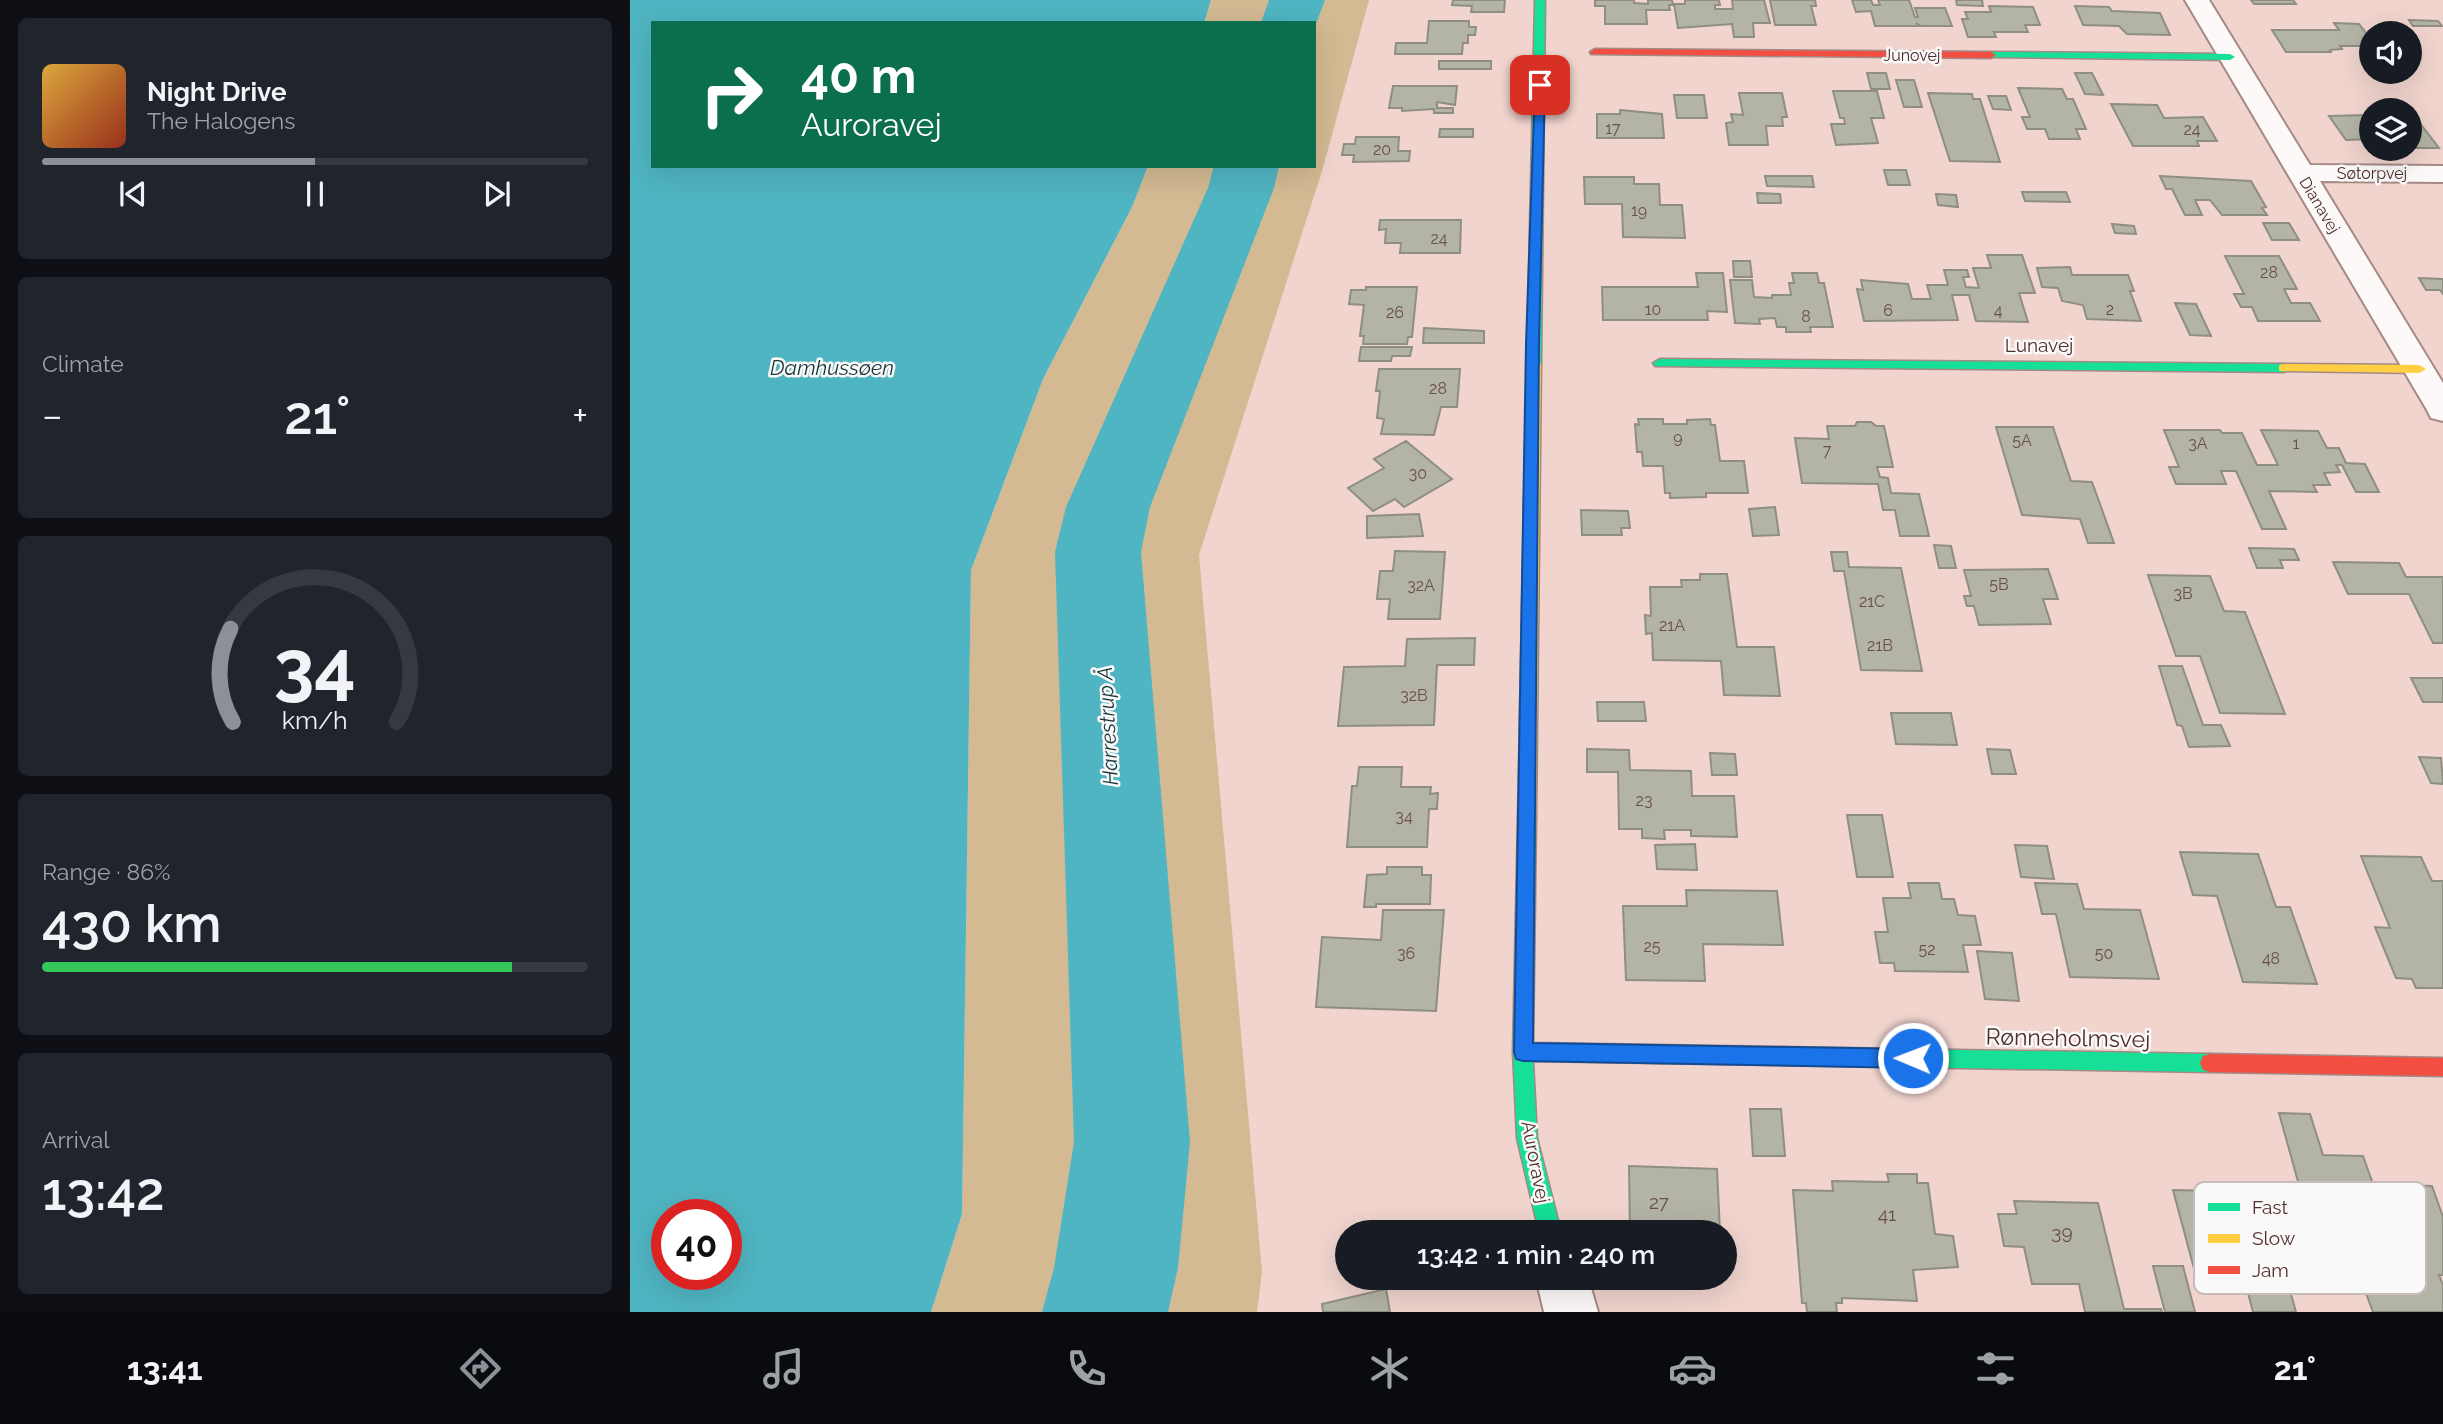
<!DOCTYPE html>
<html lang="en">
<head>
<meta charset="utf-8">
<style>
	:root { --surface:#171b24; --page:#20242c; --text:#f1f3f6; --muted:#9ea1a6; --line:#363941; --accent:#8c9099 }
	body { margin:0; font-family:Raleway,sans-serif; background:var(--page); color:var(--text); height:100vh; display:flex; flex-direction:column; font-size:26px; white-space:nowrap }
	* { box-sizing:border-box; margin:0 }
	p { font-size:23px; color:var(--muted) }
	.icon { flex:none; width:38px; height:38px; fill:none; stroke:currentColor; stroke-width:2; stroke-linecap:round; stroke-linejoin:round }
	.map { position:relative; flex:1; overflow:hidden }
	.details { display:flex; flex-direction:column; gap:18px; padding:18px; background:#0d0f14; width:630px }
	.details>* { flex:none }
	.hud { position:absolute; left:21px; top:21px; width:665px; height:147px; border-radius:0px; box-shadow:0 7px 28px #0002; background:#0b6e4f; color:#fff; overflow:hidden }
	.buttons { position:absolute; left:1729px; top:21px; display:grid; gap:14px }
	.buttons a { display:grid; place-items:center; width:63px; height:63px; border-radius:50%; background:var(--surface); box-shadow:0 7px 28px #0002; font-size:35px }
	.speed { position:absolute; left:21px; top:1199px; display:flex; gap:14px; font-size:35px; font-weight:700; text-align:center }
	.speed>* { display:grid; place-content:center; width:91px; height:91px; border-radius:50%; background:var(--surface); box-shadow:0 7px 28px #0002; line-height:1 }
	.speed .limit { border:10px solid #d22; background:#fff; color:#111 }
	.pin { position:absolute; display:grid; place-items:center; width:60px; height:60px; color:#fff; margin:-30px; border-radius:14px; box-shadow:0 4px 10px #0006 }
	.me { position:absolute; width:77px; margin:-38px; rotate:271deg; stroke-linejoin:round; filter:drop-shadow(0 0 5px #0008) }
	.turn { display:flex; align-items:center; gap:24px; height:147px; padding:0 35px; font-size:32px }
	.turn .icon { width:91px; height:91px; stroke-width:2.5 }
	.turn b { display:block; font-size:49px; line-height:60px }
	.big { font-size:52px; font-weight:600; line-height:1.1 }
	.details .tile { flex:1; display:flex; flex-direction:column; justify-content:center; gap:10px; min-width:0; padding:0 24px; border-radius:10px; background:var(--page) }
	.details .dial { align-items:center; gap:0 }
	.dial svg { height:182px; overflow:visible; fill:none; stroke:var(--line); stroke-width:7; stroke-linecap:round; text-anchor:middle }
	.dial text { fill:var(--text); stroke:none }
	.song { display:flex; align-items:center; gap:21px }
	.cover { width:84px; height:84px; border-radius:10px; background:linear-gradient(135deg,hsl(40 70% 55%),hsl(10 70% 35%)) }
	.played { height:7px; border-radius:4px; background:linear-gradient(90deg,var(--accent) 50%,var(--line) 50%) }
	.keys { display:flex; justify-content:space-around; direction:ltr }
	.heat { display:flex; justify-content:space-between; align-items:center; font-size:38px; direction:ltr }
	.charge { height:10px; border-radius:5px; background:linear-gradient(90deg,#34c759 86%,var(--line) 0) }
	.trip { position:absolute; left:705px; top:1220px; width:402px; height:70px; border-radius:35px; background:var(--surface); box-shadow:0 7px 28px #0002; font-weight:600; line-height:70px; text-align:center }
	.menu { display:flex; height:112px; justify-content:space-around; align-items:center; background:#090b0e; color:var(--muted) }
	.menu .icon { width:49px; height:49px }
	.menu .selected { color:var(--accent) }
	.menu b { font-size:32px; color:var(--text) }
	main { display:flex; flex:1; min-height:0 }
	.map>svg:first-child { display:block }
	.green { fill:#d3ba93 }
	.water { fill:#50b5c2; fill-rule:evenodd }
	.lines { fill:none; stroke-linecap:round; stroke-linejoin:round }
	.river { fill:#50b5c2; fill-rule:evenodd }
	.building { fill:#b3b3a6; stroke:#8e8e82; stroke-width:2 }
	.street-casing { stroke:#a48984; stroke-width:4 }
	.fast-casing { stroke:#a48984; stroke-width:3 }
	.slow-casing { stroke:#a48984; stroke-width:3 }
	.jam-casing { stroke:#a48984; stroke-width:3 }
	.street { fill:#fdf9f8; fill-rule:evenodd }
	.fast { fill:#16e098; fill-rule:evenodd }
	.slow { fill:#ffcf43; fill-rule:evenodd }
	.jam { fill:#f24e42; fill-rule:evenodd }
	.route { fill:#1a73e8; stroke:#114b97; stroke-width:2 }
	.labels { text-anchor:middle; stroke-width:5; stroke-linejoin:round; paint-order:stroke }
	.far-street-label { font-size:16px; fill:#512e29; stroke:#f9f9f9 }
	.number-label { font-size:16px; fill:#6a4f48 }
	.street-label { font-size:19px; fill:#512e29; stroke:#f9f9f9 }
	.near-number-label { font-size:19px; fill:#6a4f48 }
	.water-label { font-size:21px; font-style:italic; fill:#1a363b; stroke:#f9f9f9 }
	.near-street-label { font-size:23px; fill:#512e29; stroke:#f9f9f9 }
	.key { fill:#f9f9f9; stroke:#c7bcbb; stroke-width:2 }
	.key-label { font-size:19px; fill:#512e29 }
</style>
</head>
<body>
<main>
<section class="details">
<div class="tile">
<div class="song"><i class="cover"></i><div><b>Night Drive</b><p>The Halogens</p></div></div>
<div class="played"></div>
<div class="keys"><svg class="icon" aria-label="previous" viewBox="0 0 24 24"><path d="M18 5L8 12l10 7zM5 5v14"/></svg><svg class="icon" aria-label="pause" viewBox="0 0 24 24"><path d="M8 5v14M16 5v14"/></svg><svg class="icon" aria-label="next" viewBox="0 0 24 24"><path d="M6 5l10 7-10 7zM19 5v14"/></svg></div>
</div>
<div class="tile"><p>Climate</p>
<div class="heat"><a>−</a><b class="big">21°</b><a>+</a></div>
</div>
<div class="tile dial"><svg viewBox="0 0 100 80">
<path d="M14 69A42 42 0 1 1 86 69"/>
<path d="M14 69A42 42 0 0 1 13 28" stroke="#8c9099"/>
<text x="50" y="56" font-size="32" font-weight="700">34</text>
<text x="50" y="72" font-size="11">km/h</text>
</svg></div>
<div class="tile"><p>Range · 86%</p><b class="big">430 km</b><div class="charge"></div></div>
<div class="tile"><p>Arrival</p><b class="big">13:42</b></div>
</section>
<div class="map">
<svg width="1813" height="1312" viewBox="0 0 1813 1312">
	<rect width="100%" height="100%" fill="#f1d4ce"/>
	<path class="green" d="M581 0H739L692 171 569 555 632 1272 627 1312H301L332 1214 341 570 413 379 502 207 518 166H684V23H574Z"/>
	<path class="water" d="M0 0H581L574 23H23V166H518L502 207 413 379 341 570 332 1214 301 1312H0ZM37 1214H96V1274H37Z"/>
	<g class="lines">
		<path class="river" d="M639 0H695L684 29V23H631Z
			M584 166H649L644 188 520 507 511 552 560 1142 548 1268 538 1312H412L424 1268 444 1142 425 552 436 507 578 188Z"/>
	</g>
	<path class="building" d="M823 0H875L874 12H841L842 6 822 5Z
		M965 0H1004V3L1018 4V0H1042L1043 5H1039L1040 10H1016L1017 24H975V6H965Z
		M1055 0H1089L1090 5H1085V9H1103L1102 0H1134L1140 23H1123L1124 37H1104L1102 24 1048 28 1044 4H1055Z
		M1140 0H1185L1186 6H1181L1186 25H1145Z
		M1222 0H1241L1243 5H1250L1248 0H1279L1285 17H1288L1285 8H1315L1322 26H1291L1286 23 1288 26H1245L1241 11 1226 12Z
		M1326 0H1352L1353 6 1327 5Z
		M1621 0H1663L1666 4H1624Z
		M1359 6 1403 7 1410 25H1395L1398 32H1364L1366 37H1338L1332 19H1338L1335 12H1361Z
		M1445 6 1479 7 1482 11 1530 13 1540 35 1497 34 1489 26 1453 25Z
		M1779 20 1808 21 1812 26H1783Z
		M799 21H839V27H846L845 35H838V43H833L832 54H765L766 43H797Z
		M1704 23 1729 24 1740 38H1733L1738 46H1710L1712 49 1700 50 1701 52H1656L1642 30H1709Z
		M809 61H861V69H809Z
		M1237 73H1256L1260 89H1241Z
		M1445 73H1462L1473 95 1455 94Z
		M1266 80H1284L1292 107H1274Z
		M763 86H827L825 105 807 102V108H823V113H804V109L772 111V108H759Z
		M1388 88 1432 89 1437 99H1443L1456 129H1446L1450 139H1419L1415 129H1397L1392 117H1400Z
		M1203 91H1247L1254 118H1241L1248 143 1206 145 1201 124H1215L1214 118H1210Z
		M1109 93H1152L1157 117H1152L1153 126H1136L1138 145H1099L1096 123 1103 122 1101 114 1113 115Z
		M1298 93 1342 94 1343 99H1350L1370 162 1320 161Z
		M1044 95H1074L1077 118H1047Z
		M1358 96H1376L1381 110 1363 109Z
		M1481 104 1527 105 1534 118 1573 117 1587 141H1567L1569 146H1503Z
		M990 110 1032 114 1034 138H967V114H990Z
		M1780 113H1782L1809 148H1781Z
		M1741 115V139L1716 140 1699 116Z
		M810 129H843V137H809Z
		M726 137H769L768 151H780L779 161 723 162 724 155H712L714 144H725Z
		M1254 170H1276L1280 185H1258Z
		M1135 176H1182L1184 187 1137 186Z
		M1530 176 1621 181 1636 207 1632 208 1637 215H1592L1580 200H1565L1572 215H1555L1542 189H1536Z
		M954 177H1004V184H1029L1030 205H1052L1055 238 993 237 992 204H955Z
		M1392 192H1436L1440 202 1395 201Z
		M1127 193 1150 194 1151 203H1128Z
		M1306 194 1326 195 1328 207 1308 205Z
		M750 220H831L830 253H770L771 243H755L756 229 749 230Z
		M1633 223H1659L1669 240H1642Z
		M1482 224 1504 226 1506 234 1485 233Z
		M1357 255H1392L1405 293H1389L1398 322 1346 321 1339 295H1322L1328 320 1234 321 1227 289 1233 290 1231 280 1278 284 1282 299H1301L1297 285H1318L1314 270H1337L1339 277H1333L1336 287 1349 288 1343 268H1361Z
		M1595 256H1649L1667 289H1654L1661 303H1680L1690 321H1628L1622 307H1611L1604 294H1614Z
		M1103 261H1120L1122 277H1104Z
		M1440 267 1442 275H1498L1504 291H1500L1511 321 1457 319 1453 305 1432 301 1428 288 1412 287 1407 268Z
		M1066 273H1093L1097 312 1077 311 1078 320H973L972 287H1068Z
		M1162 273H1187L1189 283H1194L1203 327H1180L1181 332H1156V327H1147L1145 318 1129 319 1130 324 1105 323 1100 280H1122L1124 297 1142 298V295H1161L1159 283H1164Z
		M1789 278 1813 279V294L1810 290H1796Z
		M736 287H787L782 337H778L777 344H733L734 336H730L734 305 719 304 721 290H736Z
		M1545 303 1566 304 1581 336 1560 335Z
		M794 328 854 331V343H793Z
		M731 347H782L780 356H762L761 361H729Z
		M749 369H830L827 407H811L804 435 751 434 754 419 747 418 750 391H746Z
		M1008 419H1033V424H1057V420L1080 419 1081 425H1085L1090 461H1114L1118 493H1076V497L1040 498V493H1035L1033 466H1013L1012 452H1007L1005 424 1009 425Z
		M1227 422H1241L1246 426H1254L1263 467H1247L1250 477 1258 478 1261 493 1289 494 1299 536H1270L1265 510H1253L1248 484 1172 483 1165 438 1199 439 1197 426H1225Z
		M1366 427H1423L1441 481 1462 482 1484 543H1458L1450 519 1392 515Z
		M1534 430H1590L1592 433H1612L1627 465H1648L1631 430 1688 431 1697 448H1709L1716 463 1735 464 1749 492H1726L1712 465H1706L1710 472 1694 473 1700 485H1683L1687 492 1639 491 1656 529H1632L1606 471H1591L1596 484H1546L1539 467H1549Z
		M776 441 822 479 774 507 765 499 743 511 718 488 754 468 744 459Z
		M1145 507 1149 535 1123 536 1119 509Z
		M951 510 998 511 1000 528H991L992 535H952Z
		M789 514 793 536 737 538V516Z
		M1304 545 1321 546 1326 568H1309Z
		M1619 548 1664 549 1669 560H1650L1653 568H1627Z
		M765 551 815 552 810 619H758L760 599H747L750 571H763Z
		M1201 552H1217L1219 567 1271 568 1292 671 1231 670 1214 571H1204Z
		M1703 562 1769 563 1776 577H1813V643H1803L1779 594H1718Z
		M1418 569 1428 599H1413L1421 624 1349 625 1344 606H1337L1334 596H1341L1334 570Z
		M1070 574H1097L1107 647H1144L1150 696 1094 695 1091 661 1023 660 1022 633 1016 634 1015 615 1021 616 1020 587H1052L1051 580H1070Z
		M1518 575 1580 576 1594 611 1615 612 1655 714 1590 713 1570 656H1546Z
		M845 638 844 665H807L804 725 708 726 714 667 775 666 777 639Z
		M1529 666H1552L1573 725H1591L1600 746 1559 747 1552 726 1547 725Z
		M1781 678H1813V702H1793Z
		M967 702H1014L1016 721H968Z
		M1261 713H1321L1327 745 1266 744Z
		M957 749 999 750 1000 770 1061 771 1062 796H1104L1107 837 1061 836V830H1034L1035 839 1012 838V829H989L988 772H957Z
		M1357 749 1380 750 1386 774H1362Z
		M1080 753 1105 754 1107 775H1082Z
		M1789 757 1811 758 1813 784 1801 783Z
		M729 767H772L771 787H801L800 794 808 793 807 809H799L797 847H717L722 786H727Z
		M1217 815H1252L1263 877H1227Z
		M1065 844 1067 870 1027 869 1025 845Z
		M1385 845 1417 846 1424 879 1391 877Z
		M1550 852 1628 854 1646 907H1660L1687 984 1613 982 1587 896 1563 895Z
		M1731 856 1791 857 1802 881H1813V988H1786L1782 979 1766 978 1745 927 1760 928Z
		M757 867H792V875H801L800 904H746V907H734L737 875 757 874Z
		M1278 883H1309L1312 899H1324L1328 915 1345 916 1351 945H1333L1338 972 1265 971 1264 963H1250L1245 932H1258L1253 898H1281Z
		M1405 883 1447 884 1454 909 1510 910 1529 979 1440 977 1426 914H1412Z
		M1056 890 1147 891 1153 945 1073 944 1075 981 996 980 993 906H1057Z
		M753 910H814L806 1011 686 1007 692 937 751 940Z
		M1347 951 1382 953 1389 1001 1355 999Z
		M1120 1109H1151L1155 1156H1123Z
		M1649 1113 1680 1114 1693 1155 1733 1156 1743 1184 1802 1186 1813 1217V1275H1809L1813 1285V1312H1743L1707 1216 1677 1214Z
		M999 1166 1087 1169 1090 1232H1000Z
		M1257 1174H1287V1183H1298L1305 1234 1323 1236 1328 1267 1283 1270 1287 1301 1212 1298V1303H1206L1207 1312H1177L1176 1303H1172L1163 1190 1203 1191 1202 1181 1259 1182Z
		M1543 1190 1638 1192 1669 1294H1661L1666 1312H1623L1618 1293 1570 1291Z
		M1384 1201 1468 1203 1494 1309H1531L1532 1312H1455L1449 1284H1402L1394 1247 1374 1246 1368 1214H1387Z
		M1523 1266H1553L1565 1312H1535Z
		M756 1289 760 1312H693L692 1304Z"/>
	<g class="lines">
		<defs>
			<path id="street" d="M1555 0H1579L1680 165 1813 166V182L1690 181 1813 383V421L1801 418 1797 410Z
				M906 1278H958L968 1312H914Z"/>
			<path id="fast" d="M905 0H915L911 364 904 368 897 364Z
				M1361 52 1600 54 1605 57 1600 60 1357 57V53Z
				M1030 359 1654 364 1661 368 1654 372 1025 366 1023 363Z
				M897 811 903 813 906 818 903 1043 1580 1054 1587 1056 1590 1063 1587 1070 1580 1072 903 1061 907 1138 931 1232H909L887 1138 883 1052 888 818 891 813Z"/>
			<path id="slow" d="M904 360 911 364 906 818 903 823 897 825 891 823 888 818 897 364Z
				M1654 364 1789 365 1796 369 1789 373 1649 371V365Z"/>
			<path id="jam" d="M965 49 1361 52 1366 55 1361 58 961 54 960 52Z
				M1580 1054 1813 1058V1076L1580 1072 1573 1070 1570 1063 1573 1056Z"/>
		</defs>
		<use href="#street" class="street-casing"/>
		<use href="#fast" class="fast-casing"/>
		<use href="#slow" class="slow-casing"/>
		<use href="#jam" class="jam-casing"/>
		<use href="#street" class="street"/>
		<use href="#fast" class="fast"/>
		<use href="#slow" class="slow"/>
		<use href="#jam" class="jam"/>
	</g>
	<path class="route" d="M910 82 915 85 909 344 903 1043 1283 1049 1290 1052 1293 1058 1290 1065 1283 1068 893 1061 886 1059 884 1052 896 344 905 85Z"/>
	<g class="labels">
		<g class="far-street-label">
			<text x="1282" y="61">Junovej</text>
			<text x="1742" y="179">Søtorpvej</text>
			<text transform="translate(1690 205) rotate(59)" y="6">Dianavej</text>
		</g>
		<g class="number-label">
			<text x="983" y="134">17</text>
			<text x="1562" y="135">24</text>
			<text x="752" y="155">20</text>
			<text x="1009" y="216">19</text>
			<text x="809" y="244">24</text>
			<text x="1639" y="278">28</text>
			<text x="1023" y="315">10</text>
			<text x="1480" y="315">2</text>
			<text x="1258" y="316">6</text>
			<text x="1368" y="316">4</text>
			<text x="765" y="318">26</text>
			<text x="1176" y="322">8</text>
			<text x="808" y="394">28</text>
			<text x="1048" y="443">9</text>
			<text x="1392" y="446">5A</text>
			<text x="1568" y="449">3A</text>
			<text x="1666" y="449">1</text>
			<text x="1197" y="456">7</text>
			<text x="788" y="479">30</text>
			<text x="1369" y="590">5B</text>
			<text x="791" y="591">32A</text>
			<text x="1553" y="599">3B</text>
			<text x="1242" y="607">21C</text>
			<text x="1042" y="631">21A</text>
			<text x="1250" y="651">21B</text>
			<text x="784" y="701">32B</text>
			<text x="1014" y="806">23</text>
			<text x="774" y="822">34</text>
			<text x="1022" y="952">25</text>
			<text x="1297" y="955">52</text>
			<text x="776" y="959">36</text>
			<text x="1474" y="959">50</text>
			<text x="1641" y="964">48</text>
		</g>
		<g class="street-label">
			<text x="1409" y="352">Lunavej</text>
			<text transform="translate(906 1162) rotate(79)" y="7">Auroravej</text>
		</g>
		<g class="near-number-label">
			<text x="1029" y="1209">27</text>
			<text x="1257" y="1221">41</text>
			<text x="1432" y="1239">39</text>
		</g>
		<g class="water-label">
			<text x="202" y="375">Damhussøen</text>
			<text transform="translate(478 726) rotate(-93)" y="7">Harrestrup Å</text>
		</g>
		<g class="near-street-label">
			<text transform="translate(1438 1038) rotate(1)" y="8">Rønneholmsvej</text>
		</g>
	</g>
	<rect x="1564" y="1182" width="232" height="112" rx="10" class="key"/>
	<rect x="1578" y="1203" width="32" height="8" fill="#16e098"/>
	<rect x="1578" y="1234" width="32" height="9" fill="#ffcf43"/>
	<rect x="1578" y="1266" width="32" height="8" fill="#f24e42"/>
	<g class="key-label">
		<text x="1622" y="1214">Fast</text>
		<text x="1622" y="1245">Slow</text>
		<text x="1622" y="1277">Jam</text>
	</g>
</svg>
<div class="buttons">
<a><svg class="icon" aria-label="sound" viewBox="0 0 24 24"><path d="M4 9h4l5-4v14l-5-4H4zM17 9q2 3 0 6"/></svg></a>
<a><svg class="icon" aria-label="layers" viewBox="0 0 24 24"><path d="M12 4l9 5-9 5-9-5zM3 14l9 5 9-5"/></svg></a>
</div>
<div class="speed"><div class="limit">40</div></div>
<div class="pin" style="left:910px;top:85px;background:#d93025"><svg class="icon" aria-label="arrive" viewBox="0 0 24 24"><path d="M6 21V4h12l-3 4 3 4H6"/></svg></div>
<svg class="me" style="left:1283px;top:1058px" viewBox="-20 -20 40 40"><circle r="17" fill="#1a73e8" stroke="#fff" stroke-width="3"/><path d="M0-11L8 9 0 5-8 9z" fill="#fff"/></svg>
<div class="trip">13:42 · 1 min · 240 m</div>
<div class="hud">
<div class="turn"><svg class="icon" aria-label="right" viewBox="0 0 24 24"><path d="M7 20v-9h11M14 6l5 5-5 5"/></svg><div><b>40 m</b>Auroravej</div></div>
</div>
</div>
</main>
<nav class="menu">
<b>13:41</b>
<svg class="icon selected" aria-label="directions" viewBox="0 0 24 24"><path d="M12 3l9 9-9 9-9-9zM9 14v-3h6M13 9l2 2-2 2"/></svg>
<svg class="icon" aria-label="music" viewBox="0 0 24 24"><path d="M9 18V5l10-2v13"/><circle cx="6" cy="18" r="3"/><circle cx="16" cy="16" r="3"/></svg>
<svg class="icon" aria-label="phone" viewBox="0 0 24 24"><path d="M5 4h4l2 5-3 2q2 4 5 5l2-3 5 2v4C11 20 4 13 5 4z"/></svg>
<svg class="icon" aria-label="climate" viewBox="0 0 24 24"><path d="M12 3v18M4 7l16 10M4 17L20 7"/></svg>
<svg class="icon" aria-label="car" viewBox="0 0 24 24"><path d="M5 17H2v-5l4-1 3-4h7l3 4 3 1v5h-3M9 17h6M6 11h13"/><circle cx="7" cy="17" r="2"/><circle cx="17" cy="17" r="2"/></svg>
<svg class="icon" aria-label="filters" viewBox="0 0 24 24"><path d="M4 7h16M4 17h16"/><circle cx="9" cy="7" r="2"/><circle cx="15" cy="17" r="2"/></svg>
<b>21°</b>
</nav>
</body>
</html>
